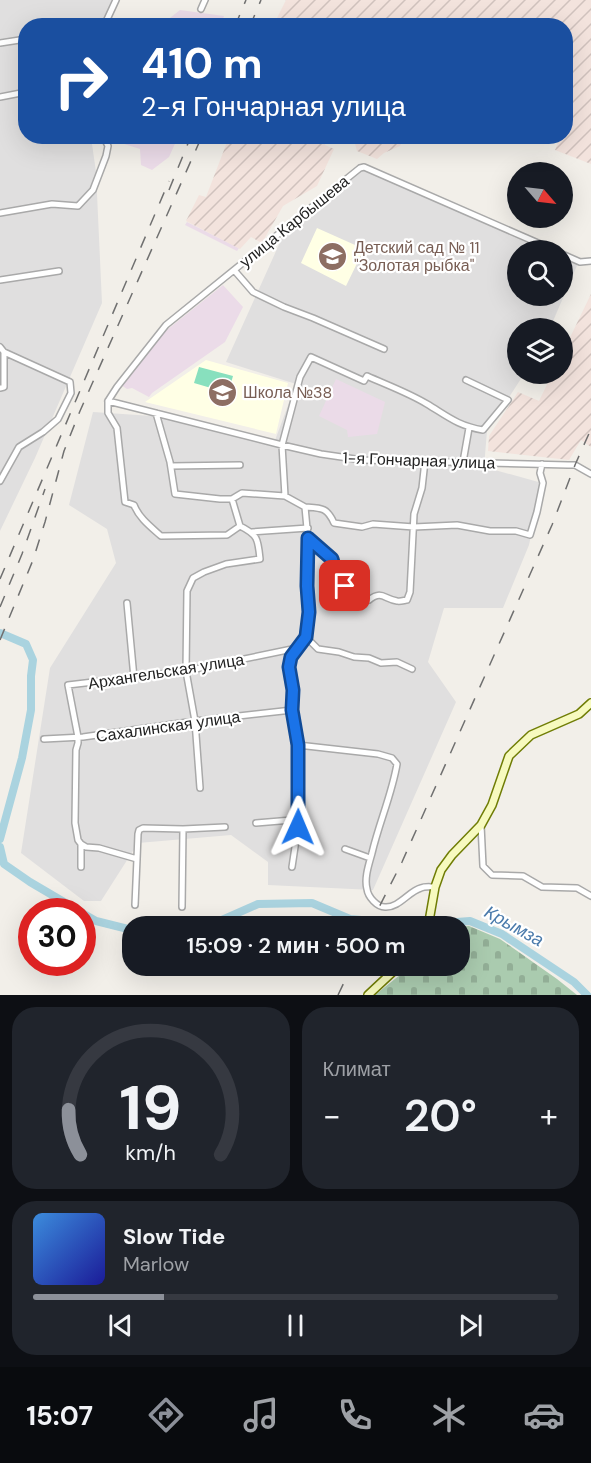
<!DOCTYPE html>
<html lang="ru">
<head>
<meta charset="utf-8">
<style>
	:root { --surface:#171b24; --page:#20242c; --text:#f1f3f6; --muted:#9ea1a6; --line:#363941; --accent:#8c9099 }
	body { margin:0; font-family:"DM Sans",sans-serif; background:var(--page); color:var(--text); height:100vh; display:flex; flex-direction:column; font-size:22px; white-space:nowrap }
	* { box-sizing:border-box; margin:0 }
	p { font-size:20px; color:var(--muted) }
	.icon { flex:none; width:33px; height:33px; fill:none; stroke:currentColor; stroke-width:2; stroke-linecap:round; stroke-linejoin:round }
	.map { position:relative; height:995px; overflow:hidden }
	.details { display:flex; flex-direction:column; gap:12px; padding:12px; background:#0d0f14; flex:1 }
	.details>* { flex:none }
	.banner { position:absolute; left:18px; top:18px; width:555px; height:126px; border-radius:24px; box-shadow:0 6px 24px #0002; background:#1a4fa0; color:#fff; overflow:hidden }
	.needle { width:39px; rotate:118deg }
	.fabs { position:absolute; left:507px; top:162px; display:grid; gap:12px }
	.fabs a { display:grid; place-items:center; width:66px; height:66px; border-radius:50%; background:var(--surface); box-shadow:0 6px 24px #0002; font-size:30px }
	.speed { position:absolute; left:18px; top:898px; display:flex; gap:12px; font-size:30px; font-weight:700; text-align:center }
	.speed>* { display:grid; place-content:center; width:78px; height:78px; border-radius:50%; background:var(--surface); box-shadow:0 6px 24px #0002; line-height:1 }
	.speed .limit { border:9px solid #d22; background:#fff; color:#111 }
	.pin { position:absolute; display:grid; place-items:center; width:51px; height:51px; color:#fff; margin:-26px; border-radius:12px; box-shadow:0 3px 9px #0006 }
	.me { position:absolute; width:66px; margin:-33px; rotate:1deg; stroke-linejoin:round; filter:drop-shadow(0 0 4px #0008) }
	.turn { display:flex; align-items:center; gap:21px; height:126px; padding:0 24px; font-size:27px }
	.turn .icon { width:78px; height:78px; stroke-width:2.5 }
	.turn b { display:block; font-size:42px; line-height:51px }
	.big { font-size:45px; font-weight:600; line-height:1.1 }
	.details .widget { flex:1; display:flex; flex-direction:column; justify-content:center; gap:9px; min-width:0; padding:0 21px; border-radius:24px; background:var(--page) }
	.details .dial { align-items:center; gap:0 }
	.dial svg { height:156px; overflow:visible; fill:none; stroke:var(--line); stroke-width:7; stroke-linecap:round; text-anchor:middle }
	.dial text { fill:var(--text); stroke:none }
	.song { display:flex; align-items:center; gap:18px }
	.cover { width:72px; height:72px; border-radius:9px; background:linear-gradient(135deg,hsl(210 70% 55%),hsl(240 70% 35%)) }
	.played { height:6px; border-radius:3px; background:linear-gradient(90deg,var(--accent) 25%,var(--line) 25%) }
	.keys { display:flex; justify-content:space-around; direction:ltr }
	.heat { display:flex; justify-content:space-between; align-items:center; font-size:33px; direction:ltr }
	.details .tiles { flex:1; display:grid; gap:12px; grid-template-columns:1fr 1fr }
	.widget:last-child { grid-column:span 2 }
	.trip { position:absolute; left:122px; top:916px; width:348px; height:60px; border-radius:24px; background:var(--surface); box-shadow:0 6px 24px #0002; font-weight:600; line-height:60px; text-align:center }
	.tab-bar { display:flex; height:96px; justify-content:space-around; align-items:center; background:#090b0e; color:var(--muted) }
	.tab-bar .icon { width:42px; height:42px }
	.tab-bar .on { color:var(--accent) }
	.tab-bar b { font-size:27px; color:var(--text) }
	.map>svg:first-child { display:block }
	.residential { fill:#e0dfdf }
	.industrial { fill:#ebdbe8 }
	.education { fill:#ffffe5 }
	.military { fill:url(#military-furrows) }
	.cemetery { fill:url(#cemetery-stones) }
	.pitch { fill:#88e0be }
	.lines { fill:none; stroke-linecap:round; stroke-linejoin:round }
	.river { stroke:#aad3df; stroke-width:8 }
	.street-casing { stroke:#a9a9a9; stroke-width:8 }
	.secondary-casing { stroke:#707d05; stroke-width:10 }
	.street { stroke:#fff; stroke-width:5 }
	.secondary { stroke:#f7fabf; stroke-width:7 }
	.rail { stroke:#707070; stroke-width:1.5; stroke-dasharray:12 12; stroke-linecap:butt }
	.route-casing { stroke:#114b97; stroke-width:15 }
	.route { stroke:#1a73e8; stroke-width:10 }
	.labels { text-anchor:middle; stroke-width:4.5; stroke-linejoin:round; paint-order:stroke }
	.street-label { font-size:16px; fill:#222; stroke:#fff }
	.education-label { font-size:16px; fill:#785e54; stroke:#fff; text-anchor:start }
	.water-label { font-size:18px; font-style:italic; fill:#4a7aab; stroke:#fff }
</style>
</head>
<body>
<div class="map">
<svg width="591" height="995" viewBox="0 0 591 995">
	<defs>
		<pattern id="military-furrows" width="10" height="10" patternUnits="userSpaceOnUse" patternTransform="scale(1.5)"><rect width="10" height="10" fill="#f3e3dd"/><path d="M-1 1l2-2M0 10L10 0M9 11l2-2" fill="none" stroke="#d0c2bd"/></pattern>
		<pattern id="cemetery-stones" width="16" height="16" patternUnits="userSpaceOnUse" patternTransform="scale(1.5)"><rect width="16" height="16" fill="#aacbaf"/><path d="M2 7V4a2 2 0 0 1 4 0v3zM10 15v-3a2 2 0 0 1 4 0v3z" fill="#92ae96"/></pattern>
	</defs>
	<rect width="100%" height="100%" fill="#f2efe9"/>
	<path class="residential" d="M0 0H116L105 25 26 26V136L91 137 96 172 102 303 35 458 0 531Z
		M365 168 554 250H518V296H562L563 254 579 261 550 328H518V374H524L487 431 484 467 542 483 529 545 503 608H444L428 662 456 702 373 890 268 885V862L231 835 138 843 101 901H84L21 853 50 668 116 563 107 529 69 505 93 412 167 417 274 443 296 384 226 362 286 229Z"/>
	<path class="industrial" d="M180 10 224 16 221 25H161Z
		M104 137H178L169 157 152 170 141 165 140 149 118 142 109 143Z
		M187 222 239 248 237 251 185 225Z
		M223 285 243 307 225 342 152 393 149 397 132 388 127 389 121 385 158 337Z
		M336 379 385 402 377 434 348 437 347 430 319 416Z"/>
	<path class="education" d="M317 228 364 249 346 286 301 263Z
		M206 360 288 383 276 434 145 402Z"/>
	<path class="military" d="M286 0H591V164L555 150 560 137 566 136V26L272 25 274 21 277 18Z
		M229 137H328L325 145 334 149 317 186 283 206 262 243 251 237 240 249 186 221 199 195 206 197Z
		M345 137H405L400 146 384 153 377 159 357 151 354 140Z
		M591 294V447L581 440 569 460 488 451 489 436 518 392 539 401 552 374H562L563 352Z"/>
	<path class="cemetery" d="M469 926 500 939 557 979 577 995H375L411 966H459V927H453Z"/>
	<path class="pitch" d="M199 367 233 376 228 393 194 383Z"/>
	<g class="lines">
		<path class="river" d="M0 633 26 644 33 660 31 676V710L22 758 0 839
			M0 847 4 864 30 882 81 912
			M82 913 96 921 132 930
			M206 927 258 904 312 903 350 919 418 925 470 921 502 934 574 982 587 995"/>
		<defs>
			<path id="street" d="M201 9 205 0
				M104 26 116 0
				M0 43 26 39
				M0 97 26 92
				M0 213 52 204 78 206 93 190 106 156 108 146 103 136
				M562 254 580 262 591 261
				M234 270 253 292 284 307 313 318 384 349
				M0 280 59 271
				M0 347 4 352 70 382 71 393 58 419 43 432 19 447 0 481
				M0 388 4 387V352
				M108 401 117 387 166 325 360 168 364 167 554 250
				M108 401 282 445 321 454 362 460 568 465H575L591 474
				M108 401V413L117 428 125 502 134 505C139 518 151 527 161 536L227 535 240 526
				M156 413 170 462 175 494 220 499H232L242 493 285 496 305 507 308 539 307 586 309 612 306 637 291 657 289 667 293 690 292 710 298 745 299 769 298 827 292 867
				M463 462 469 428
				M171 466 240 465
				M285 496 282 445 300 377 311 357 364 381 367 376C387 385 409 393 427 404 447 416 458 426 483 430L508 400 466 380
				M232 499 240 526
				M305 507C321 508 327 507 334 523L362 527 373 524 414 527 457 525 490 531H516L530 535 537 512 543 483 540 473 542 464
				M252 532 308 528
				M308 539 332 559 337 577 353 596 369 600C382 590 384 599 397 601 400 602 405 600 407 600L410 592 414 514 422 488 425 461
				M127 603 134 678
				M306 637 318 649 339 652 354 657 369 658 381 663 397 662 412 669
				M44 739 83 737 195 721 292 710
				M298 745 378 754 392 758 397 764C392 794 379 823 372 853 369 864 364 878 367 889 368 897 377 907 385 907 399 908 409 891 421 888 425 886 430 887 435 887
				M200 788 195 721 186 671 187 591 193 578 204 572 226 564 260 559C258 539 258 535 240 526
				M256 823 292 820 298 821
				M481 825 483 866 492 875 523 876 542 887 577 888 591 896
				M81 844 86 847 99 848 137 859 138 834 139 830 143 828 183 829 225 827
				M345 849 370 858
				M81 867V844L78 840 75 823 76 750 78 743V737L68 685 186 671 297 648
				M135 905 137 859
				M182 907 183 829"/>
			<path id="secondary" d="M428 927 435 887 441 870 452 855 481 825 492 805 509 756 531 735 579 714 591 703
				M368 995 399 966"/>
		</defs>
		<use href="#street" class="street-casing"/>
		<use href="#secondary" class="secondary-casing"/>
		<use href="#street" class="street"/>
		<use href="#secondary" class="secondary"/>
		<path class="rail" d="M235 26 246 0
			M250 26 261 0
			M169 190 191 136
			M0 579 169 181
			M0 607 22 554 45 489
			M0 640 33 560 45 522 64 451 80 411 202 136
			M369 927 402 862 552 525 575 465 591 429
			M338 995 352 966"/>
	</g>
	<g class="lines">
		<defs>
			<path id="route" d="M298 827V745L292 710 293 690 289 667 291 657 306 637 309 612 307 586 308 538 332 559 337 577 345 586"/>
		</defs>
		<use href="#route" class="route-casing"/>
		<use href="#route" class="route"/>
	</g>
	<defs>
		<symbol id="school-disc" viewBox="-11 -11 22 22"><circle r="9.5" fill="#8d6e63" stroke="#fff"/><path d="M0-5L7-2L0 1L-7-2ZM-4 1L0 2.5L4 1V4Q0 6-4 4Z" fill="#fff"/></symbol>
	</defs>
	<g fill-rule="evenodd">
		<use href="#school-disc" x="316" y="240" width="33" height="33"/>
		<use href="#school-disc" x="206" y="376" width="33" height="33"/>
	</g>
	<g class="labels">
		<g class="street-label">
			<text transform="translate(294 221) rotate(-39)" y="6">улица Карбышева</text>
			<text transform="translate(419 460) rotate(2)" y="6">1-я Гончарная улица</text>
			<text transform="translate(166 671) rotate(-9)" y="6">Архангельская улица</text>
			<text transform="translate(168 726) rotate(-8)" y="6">Сахалинская улица</text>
		</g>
		<g class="education-label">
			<text x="354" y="253">Детский сад № 11<tspan x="354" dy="18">"Золотая рыбка"</tspan></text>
			<text x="243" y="398">Школа №38</text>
		</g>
		<g class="water-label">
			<text transform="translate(514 926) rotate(29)" y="6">Крымза</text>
		</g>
	</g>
</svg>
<div class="fabs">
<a><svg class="needle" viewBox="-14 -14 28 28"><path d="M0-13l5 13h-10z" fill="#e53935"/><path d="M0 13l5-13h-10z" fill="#9ea1a6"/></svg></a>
<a><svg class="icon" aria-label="search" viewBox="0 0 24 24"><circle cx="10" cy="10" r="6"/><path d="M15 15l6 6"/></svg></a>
<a><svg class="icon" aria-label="layers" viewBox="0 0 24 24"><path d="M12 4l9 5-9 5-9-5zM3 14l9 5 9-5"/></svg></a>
</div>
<div class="speed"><div class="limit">30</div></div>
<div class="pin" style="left:345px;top:586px;background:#d93025"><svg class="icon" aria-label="arrive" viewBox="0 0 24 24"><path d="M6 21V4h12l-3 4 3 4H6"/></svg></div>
<svg class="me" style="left:298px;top:827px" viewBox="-20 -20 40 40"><path d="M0-17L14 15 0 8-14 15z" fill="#1a73e8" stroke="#fff" stroke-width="4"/></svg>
<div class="trip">15:09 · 2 мин · 500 m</div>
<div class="banner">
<div class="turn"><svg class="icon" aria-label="right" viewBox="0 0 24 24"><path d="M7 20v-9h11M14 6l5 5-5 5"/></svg><div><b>410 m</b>2-я Гончарная улица</div></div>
</div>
</div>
<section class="details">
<div class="tiles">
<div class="widget dial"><svg viewBox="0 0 100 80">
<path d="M14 69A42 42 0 1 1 86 69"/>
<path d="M14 69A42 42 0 0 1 8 46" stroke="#8c9099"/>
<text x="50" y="56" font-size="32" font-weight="700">19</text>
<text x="50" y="72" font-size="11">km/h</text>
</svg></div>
<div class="widget"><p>Климат</p>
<div class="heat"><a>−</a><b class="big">20°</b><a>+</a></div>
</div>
<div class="widget">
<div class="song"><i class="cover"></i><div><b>Slow Tide</b><p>Marlow</p></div></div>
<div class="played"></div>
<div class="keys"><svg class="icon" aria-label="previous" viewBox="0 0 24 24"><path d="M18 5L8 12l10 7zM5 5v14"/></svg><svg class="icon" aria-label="pause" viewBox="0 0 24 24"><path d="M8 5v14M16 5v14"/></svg><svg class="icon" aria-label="next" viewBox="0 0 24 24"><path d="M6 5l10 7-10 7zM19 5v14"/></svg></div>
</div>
</div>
</section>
<nav class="tab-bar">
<b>15:07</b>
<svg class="icon on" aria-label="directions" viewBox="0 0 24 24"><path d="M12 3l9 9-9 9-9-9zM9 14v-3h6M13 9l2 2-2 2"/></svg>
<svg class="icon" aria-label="music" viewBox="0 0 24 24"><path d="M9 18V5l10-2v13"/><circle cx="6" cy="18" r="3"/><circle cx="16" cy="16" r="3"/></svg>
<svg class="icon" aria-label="phone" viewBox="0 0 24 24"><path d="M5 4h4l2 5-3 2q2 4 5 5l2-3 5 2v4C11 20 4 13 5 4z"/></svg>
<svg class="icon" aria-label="climate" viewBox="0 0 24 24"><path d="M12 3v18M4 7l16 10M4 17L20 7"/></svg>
<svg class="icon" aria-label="car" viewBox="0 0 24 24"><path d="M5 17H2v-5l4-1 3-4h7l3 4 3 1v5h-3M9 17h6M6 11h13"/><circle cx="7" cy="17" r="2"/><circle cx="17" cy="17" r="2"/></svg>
</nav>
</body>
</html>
